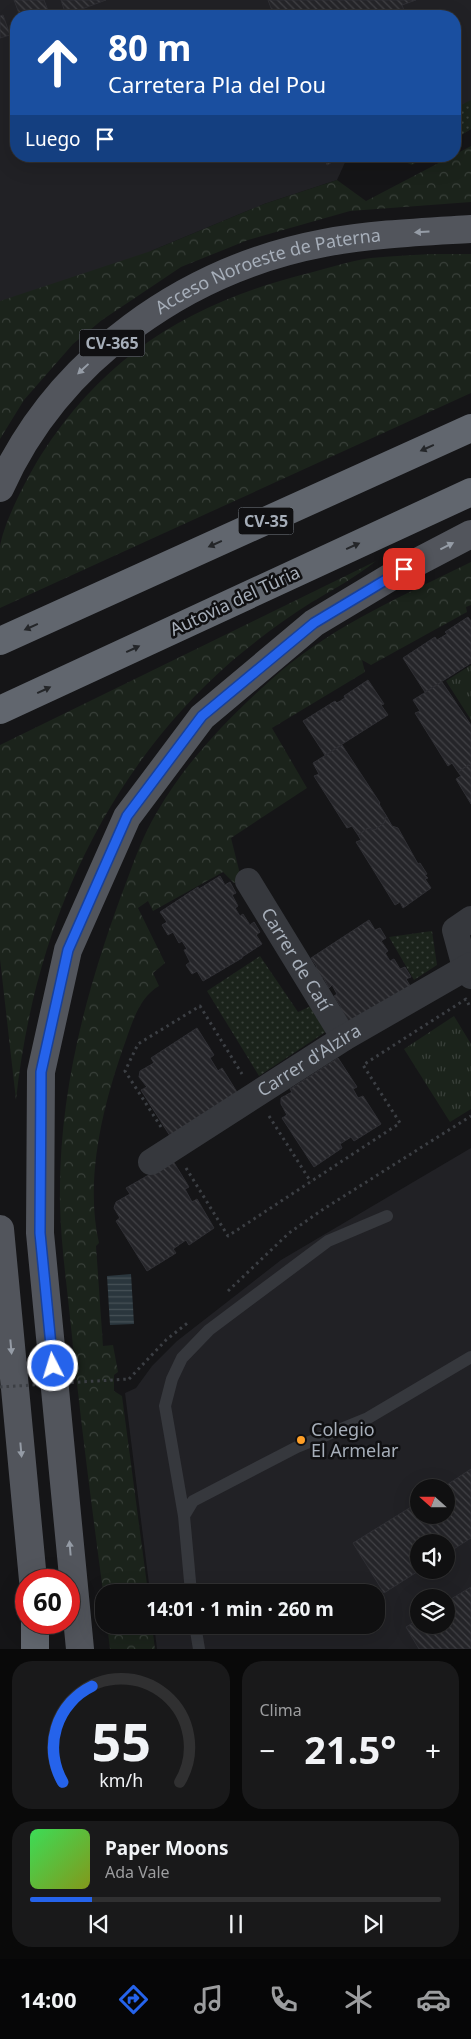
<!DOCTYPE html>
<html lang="es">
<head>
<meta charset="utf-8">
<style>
	:root { --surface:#101011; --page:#19191a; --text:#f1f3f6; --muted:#9c9d9f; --line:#303031; --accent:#2563eb }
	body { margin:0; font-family:"Noto Sans",sans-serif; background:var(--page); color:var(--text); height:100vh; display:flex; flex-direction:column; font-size:19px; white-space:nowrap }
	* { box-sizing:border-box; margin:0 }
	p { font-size:16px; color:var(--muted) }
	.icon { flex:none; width:28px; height:28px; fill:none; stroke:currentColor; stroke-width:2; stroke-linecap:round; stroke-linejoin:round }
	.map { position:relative; height:1649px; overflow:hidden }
	.drawer { display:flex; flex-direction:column; gap:12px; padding:12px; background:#090909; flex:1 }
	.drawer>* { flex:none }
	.top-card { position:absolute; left:10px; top:10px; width:451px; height:152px; border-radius:20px; box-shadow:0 5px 20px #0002,0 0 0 1px var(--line); background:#1a4fa0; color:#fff; overflow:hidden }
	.needle { width:32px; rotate:291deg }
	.tools { position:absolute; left:410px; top:1479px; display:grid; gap:10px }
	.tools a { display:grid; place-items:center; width:45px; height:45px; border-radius:50%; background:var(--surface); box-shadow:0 5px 20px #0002,0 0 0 1px var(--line); font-size:25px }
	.speed { position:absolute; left:15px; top:1569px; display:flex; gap:10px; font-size:25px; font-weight:700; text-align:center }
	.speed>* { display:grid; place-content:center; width:65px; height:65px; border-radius:50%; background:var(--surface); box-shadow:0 5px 20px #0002,0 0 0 1px var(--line); line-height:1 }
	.speed .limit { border:8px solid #d22; background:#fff; color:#111 }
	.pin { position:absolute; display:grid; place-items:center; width:42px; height:42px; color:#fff; margin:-21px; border-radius:10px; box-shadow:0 2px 8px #0006 }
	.me { position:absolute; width:55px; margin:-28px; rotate:355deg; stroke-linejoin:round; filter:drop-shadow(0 0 4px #0008) }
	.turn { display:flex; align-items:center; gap:18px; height:105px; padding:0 15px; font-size:22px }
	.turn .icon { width:65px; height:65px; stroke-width:2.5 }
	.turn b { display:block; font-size:35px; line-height:42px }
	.then { display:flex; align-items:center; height:48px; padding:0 15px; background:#0003; gap:10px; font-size:19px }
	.big { font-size:38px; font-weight:700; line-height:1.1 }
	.drawer .tile { flex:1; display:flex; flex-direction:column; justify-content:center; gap:8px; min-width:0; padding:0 18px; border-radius:20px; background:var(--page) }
	.drawer .dial { align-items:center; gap:0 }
	.dial svg { height:130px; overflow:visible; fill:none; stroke:var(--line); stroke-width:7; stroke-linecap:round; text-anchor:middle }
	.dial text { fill:var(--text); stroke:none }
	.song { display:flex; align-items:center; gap:15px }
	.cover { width:60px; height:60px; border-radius:8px; background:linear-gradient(135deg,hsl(130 70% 55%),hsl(70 70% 35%)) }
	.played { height:5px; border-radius:2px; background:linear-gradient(90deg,var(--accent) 15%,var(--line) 15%) }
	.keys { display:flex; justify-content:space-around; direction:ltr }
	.heat { display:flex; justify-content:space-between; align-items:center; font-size:28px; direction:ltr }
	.drawer .tiles { flex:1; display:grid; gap:12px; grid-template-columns:1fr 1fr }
	.tile:last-child { grid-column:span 2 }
	.trip { position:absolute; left:95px; top:1584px; width:290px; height:50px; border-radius:20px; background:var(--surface); box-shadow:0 5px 20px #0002,0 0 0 1px var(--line); font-weight:700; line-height:50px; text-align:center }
	.tabs { display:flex; height:80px; justify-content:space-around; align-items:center; background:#060607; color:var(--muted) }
	.tabs .icon { width:35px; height:35px }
	.tabs .active { color:var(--accent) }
	.tabs b { font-size:22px; color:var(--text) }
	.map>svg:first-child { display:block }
	.built { fill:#212125; fill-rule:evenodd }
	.grass { fill:url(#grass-dots) }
	.forest { fill:url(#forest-crowns) }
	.park { fill:url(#park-tufts) }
	.water { fill:url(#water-rules) }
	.building { fill:url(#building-back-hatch); stroke:#2f2f34 }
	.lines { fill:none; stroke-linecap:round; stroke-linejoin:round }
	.path { stroke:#3c3f44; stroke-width:3; stroke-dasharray:2.5 4; stroke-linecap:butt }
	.lane { stroke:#36383d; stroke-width:12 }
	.street { stroke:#36383d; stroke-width:26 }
	.primary { stroke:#52555c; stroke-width:28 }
	.highway { stroke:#61666e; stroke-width:28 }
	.path-bridge { stroke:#3c3f44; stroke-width:3; stroke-dasharray:2.5 4; stroke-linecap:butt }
	.oneway { fill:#959ca6 }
	.oneway2 { fill:#242629 }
	.route-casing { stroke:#184099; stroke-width:12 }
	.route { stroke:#2563eb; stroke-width:9 }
	.poi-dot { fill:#ff9f26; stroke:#101012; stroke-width:2 }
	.labels { text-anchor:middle; stroke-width:5; stroke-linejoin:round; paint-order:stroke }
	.shield { fill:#101012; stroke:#797f87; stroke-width:1 }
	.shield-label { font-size:16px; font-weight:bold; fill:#a6aeb9 }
	.street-label { font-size:18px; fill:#a6aeb9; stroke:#101012 }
	.poi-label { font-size:18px; fill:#a6aeb9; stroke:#101012; text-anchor:start }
</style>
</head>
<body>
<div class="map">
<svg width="471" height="1649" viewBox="0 0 471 1649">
	<defs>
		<pattern id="grass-dots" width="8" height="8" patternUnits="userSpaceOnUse" patternTransform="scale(1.25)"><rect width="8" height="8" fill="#1b231b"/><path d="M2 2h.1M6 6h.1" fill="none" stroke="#39403a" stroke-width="1.8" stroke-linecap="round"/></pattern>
		<pattern id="forest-crowns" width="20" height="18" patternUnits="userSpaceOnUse" patternTransform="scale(1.25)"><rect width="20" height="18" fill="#1b231b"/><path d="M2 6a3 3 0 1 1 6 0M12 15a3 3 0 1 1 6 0" fill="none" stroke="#39403a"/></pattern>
		<pattern id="park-tufts" width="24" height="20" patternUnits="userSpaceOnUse" patternTransform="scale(1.25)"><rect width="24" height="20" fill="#1b231b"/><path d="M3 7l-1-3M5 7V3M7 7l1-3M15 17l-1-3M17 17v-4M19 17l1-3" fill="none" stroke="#39403a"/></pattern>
		<pattern id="water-rules" width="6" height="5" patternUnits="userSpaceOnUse" patternTransform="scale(1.25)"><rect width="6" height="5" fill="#2a363d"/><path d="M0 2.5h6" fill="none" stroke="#465157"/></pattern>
		<pattern id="building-back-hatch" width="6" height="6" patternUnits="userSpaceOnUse" patternTransform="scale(1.25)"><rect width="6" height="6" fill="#252529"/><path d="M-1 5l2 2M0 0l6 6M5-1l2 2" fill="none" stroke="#424246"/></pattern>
	</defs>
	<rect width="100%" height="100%" fill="#151517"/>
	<path class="built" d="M0 0H471V129L455 139V16H16V156H348L337 180 264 204 151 251 0 359Z
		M471 1148V1649H157L154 1625H376V1592H150L125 1393 136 1388 152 1366 177 1341 281 1260ZM419 1488H446V1515H419ZM419 1542H446V1570H419ZM419 1598H446V1625H419Z"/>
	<path class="grass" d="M471 100V129L455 139V108Z
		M392 156H428L412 165Z
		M432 931 437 965 414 980 389 937Z
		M260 956 298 1012 311 1006 327 1031 259 1076 207 991Z"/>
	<path class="forest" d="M471 146V202L350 211 248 240 181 267 102 320 73 344 24 400 0 439V301L151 251 264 204 337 180 366 201Z
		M431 254H471V393L0 608C0 588 0 567 0 547 3 523 28 476 41 455 106 354 191 303 305 274 326 269 349 261 371 258 391 256 411 255 431 254Z
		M376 561C356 577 334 589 312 602 285 619 258 639 233 660 103 773 34 931 16 1100L0 959V745Z
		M471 562V605L466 607 467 612 371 665 362 660 365 672 272 728 307 788 231 838 241 878 234 883 223 872 153 911 148 901 138 908 165 963 153 973 159 986C140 997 133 1020 126 1040 104 1101 84 1178 99 1243L96 1246 103 1346 113 1345 118 1372 114 1375V1391L122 1396 148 1592H104V1599C92 1508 80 1418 71 1327 67 1286 61 1246 60 1205 58 1097 84 997 121 896 132 868 141 838 157 812 188 758 234 712 281 671 337 624 406 594 471 562Z
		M107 1625H152L155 1649H110Z"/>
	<path class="park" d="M471 665V720L446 681Z
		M454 1016 471 1044V1109L450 1122 404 1049Z"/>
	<path class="water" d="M131 1274 134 1324 110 1325 107 1276Z"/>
	<path class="building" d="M14 0H44L50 16H20Z
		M61 0H106L66 15Z
		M268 0H416L402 5 405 13 397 16H383L381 12 370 16H274Z
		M3 15 10 35 0 38V16Z
		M324 156H343L327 165Z
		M468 617 471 621V663L425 692 403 658 435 637 437 640 447 634 445 632Z
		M368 680 384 704 381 705 388 715 325 755 303 721 335 701 337 703 345 698 344 696Z
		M442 682 471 725V766L468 765 458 772 452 763 448 766 415 713 420 711 413 700Z
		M342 745 380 803 379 804 387 817 384 819 385 822 375 830 368 828 358 835 352 826 347 828 314 776 319 774 313 763Z
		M468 765 471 766V804L456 779 461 776 458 772Z
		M387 817 392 826 398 828 418 864 420 863 427 874 425 875 428 878 425 879 431 888 403 908 400 902 395 905 356 842 361 840 358 835 368 828 375 830 385 822 384 819Z
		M220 876 225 885 230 882 236 893 232 895 238 906 235 908 240 916 243 914 250 925 254 922 260 932 256 935 262 944 242 957V958L203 981 197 971 192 974 186 965 190 962 184 950 187 949 182 941 179 943 173 932 168 935 162 925 167 922 160 912 198 887 199 889Z
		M369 920 375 930 380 928 386 938 381 941 388 951 385 953 390 961 394 959 400 969 405 967 411 977 406 979 412 989 352 1026 336 1010 341 1007 334 996 337 994 332 985 329 988 323 977 318 981 311 970 317 967 311 958Z
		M197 1028 214 1055 210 1058 218 1071 222 1068 240 1097 172 1139 141 1090 147 1087 139 1077 140 1071 154 1063 151 1058Z
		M338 1058 357 1087 353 1089 358 1098 363 1096 381 1124 354 1141 351 1137 340 1144 342 1148 314 1167 282 1118 287 1115 281 1104V1098L292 1092 290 1089Z
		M173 1161 189 1187 185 1189 192 1202 197 1199 214 1228 189 1245 186 1240 173 1249 176 1253 147 1271 116 1221 120 1218 114 1208 116 1202 130 1194 126 1188Z
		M471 1469V1538L446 1554V1542H419L420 1570 384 1593 353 1543 419 1502V1515H446V1488H442Z
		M471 1587V1649H419L406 1627 419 1619V1625H446V1602Z"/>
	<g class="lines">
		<path class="path" d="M269 1116 311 1182
			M161 1127 125 1071 138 1044 200 1006 242 1074
			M186 1168 228 1236 400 1123 363 1065 466 999 469 1005
			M228 1291 289 1233 322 1210 471 1116
			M129 1379 166 1340 190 1321"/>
		<path class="lane" d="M184 1516 165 1406 172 1379 182 1358 209 1330 328 1241 387 1216
			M191 1592 184 1516 193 1501 297 1447 368 1418 471 1357
			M195 1625 199 1649"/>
		<g class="street">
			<path id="s1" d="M248 881 344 1038"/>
			<path d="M471 919 455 930 465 967 471 976"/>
			<path id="s2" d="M151 1162 344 1038 471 965"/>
		</g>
		<g class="primary">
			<path id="s3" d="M0 488C58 359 186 269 324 243 372 234 422 232 471 229"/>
			<path d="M0 1229 33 1580"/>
			<path d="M80 1649 40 1233 41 1072 68 950 127 817 202 717 314 623 404 569 471 534"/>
		</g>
		<path class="highway" d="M0 641 471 428
			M0 710 471 492
			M35 1622V1649"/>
		<path class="path-bridge" d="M0 1387 129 1379"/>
	</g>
	<defs><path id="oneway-solid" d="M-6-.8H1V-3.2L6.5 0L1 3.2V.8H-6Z" transform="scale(1.25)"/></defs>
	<g class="oneway">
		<use href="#oneway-solid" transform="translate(422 232) rotate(176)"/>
		<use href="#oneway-solid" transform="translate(83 369) rotate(137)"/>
		<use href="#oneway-solid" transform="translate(447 546) rotate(-27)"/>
		<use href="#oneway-solid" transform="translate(11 1347) rotate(85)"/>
		<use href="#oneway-solid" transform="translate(21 1450) rotate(85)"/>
		<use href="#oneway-solid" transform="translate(70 1548) rotate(-95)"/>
	</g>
	<g class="oneway2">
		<use href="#oneway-solid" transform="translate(427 448) rotate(156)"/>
		<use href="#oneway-solid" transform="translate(215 544) rotate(156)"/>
		<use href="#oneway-solid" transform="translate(353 546) rotate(-24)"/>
		<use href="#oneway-solid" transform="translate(31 627) rotate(156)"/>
		<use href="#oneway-solid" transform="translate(133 649) rotate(-25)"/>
		<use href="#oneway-solid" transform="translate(44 690) rotate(-25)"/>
	</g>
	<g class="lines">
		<defs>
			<path id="route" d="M53 1366 40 1233 41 1072 68 950 127 816 202 716 314 623 404 569"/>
		</defs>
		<use href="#route" class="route-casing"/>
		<use href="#route" class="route"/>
	</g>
	<circle class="poi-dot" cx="301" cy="1440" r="5"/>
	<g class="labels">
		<g class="shield">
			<rect x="79.5" y="329.5" width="65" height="27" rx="4"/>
			<rect x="238.5" y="507.5" width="55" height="27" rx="4"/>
		</g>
		<g class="shield-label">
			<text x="112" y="349">CV-365</text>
			<text x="266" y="527">CV-35</text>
		</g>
		<g class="street-label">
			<text dy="6" stroke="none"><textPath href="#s3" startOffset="360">Acceso Noroeste de Paterna</textPath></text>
			<text transform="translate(235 601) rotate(-25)" y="6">Autovia del Túria</text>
			<text dy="6" stroke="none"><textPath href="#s1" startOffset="92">Carrer de Catí</textPath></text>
			<text dy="6" stroke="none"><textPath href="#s2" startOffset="188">Carrer d'Alzira</textPath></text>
		</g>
		<g class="poi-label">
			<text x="311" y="1436">Colegio<tspan x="311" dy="21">El Armelar</tspan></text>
		</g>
	</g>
</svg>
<div class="tools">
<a><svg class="needle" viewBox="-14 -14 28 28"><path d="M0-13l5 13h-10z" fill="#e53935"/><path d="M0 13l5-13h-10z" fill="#9c9d9f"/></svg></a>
<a><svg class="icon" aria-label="sound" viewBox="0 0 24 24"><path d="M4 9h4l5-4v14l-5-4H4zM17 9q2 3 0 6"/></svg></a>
<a><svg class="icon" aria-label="layers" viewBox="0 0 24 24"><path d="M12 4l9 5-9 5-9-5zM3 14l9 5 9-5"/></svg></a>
</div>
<div class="speed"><div class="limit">60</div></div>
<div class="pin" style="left:404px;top:569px;background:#d93025"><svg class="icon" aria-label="arrive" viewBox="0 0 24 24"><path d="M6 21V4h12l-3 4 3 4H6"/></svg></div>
<svg class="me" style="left:53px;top:1366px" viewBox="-20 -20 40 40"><circle r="17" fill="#2563eb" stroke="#fff" stroke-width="3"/><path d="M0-11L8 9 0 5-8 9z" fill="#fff"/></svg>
<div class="trip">14:01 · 1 min · 260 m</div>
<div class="top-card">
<div class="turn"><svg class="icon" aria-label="ahead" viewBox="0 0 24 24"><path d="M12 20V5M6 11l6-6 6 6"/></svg><div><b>80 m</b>Carretera Pla del Pou</div></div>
<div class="then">Luego<svg class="icon" aria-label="arrive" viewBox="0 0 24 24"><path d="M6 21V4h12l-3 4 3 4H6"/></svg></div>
</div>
</div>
<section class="drawer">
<div class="tiles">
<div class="tile dial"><svg viewBox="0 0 100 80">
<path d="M14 69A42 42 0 1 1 86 69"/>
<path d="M14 69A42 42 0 0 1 32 10" stroke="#2563eb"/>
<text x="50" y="56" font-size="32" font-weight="700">55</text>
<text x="50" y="72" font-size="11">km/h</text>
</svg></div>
<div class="tile"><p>Clima</p>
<div class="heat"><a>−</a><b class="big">21.5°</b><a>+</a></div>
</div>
<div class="tile">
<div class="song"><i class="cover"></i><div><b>Paper Moons</b><p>Ada Vale</p></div></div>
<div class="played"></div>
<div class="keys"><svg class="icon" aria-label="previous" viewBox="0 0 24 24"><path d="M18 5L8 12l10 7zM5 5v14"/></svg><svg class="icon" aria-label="pause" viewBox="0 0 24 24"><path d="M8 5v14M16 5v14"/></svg><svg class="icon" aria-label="next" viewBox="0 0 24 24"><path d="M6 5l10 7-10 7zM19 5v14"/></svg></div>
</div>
</div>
</section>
<nav class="tabs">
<b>14:00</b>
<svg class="icon active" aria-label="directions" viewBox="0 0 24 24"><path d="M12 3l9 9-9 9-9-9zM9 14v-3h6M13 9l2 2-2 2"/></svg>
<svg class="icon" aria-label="music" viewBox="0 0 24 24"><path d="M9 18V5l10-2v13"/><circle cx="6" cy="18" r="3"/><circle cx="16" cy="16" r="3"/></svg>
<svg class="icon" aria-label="phone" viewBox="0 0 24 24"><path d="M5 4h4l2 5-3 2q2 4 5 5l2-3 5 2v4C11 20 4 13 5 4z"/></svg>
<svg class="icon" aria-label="climate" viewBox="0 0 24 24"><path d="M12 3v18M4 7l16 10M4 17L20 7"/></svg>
<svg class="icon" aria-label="car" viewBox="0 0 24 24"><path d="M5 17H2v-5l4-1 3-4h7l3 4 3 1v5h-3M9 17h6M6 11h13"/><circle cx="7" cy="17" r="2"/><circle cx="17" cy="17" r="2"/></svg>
</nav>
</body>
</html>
